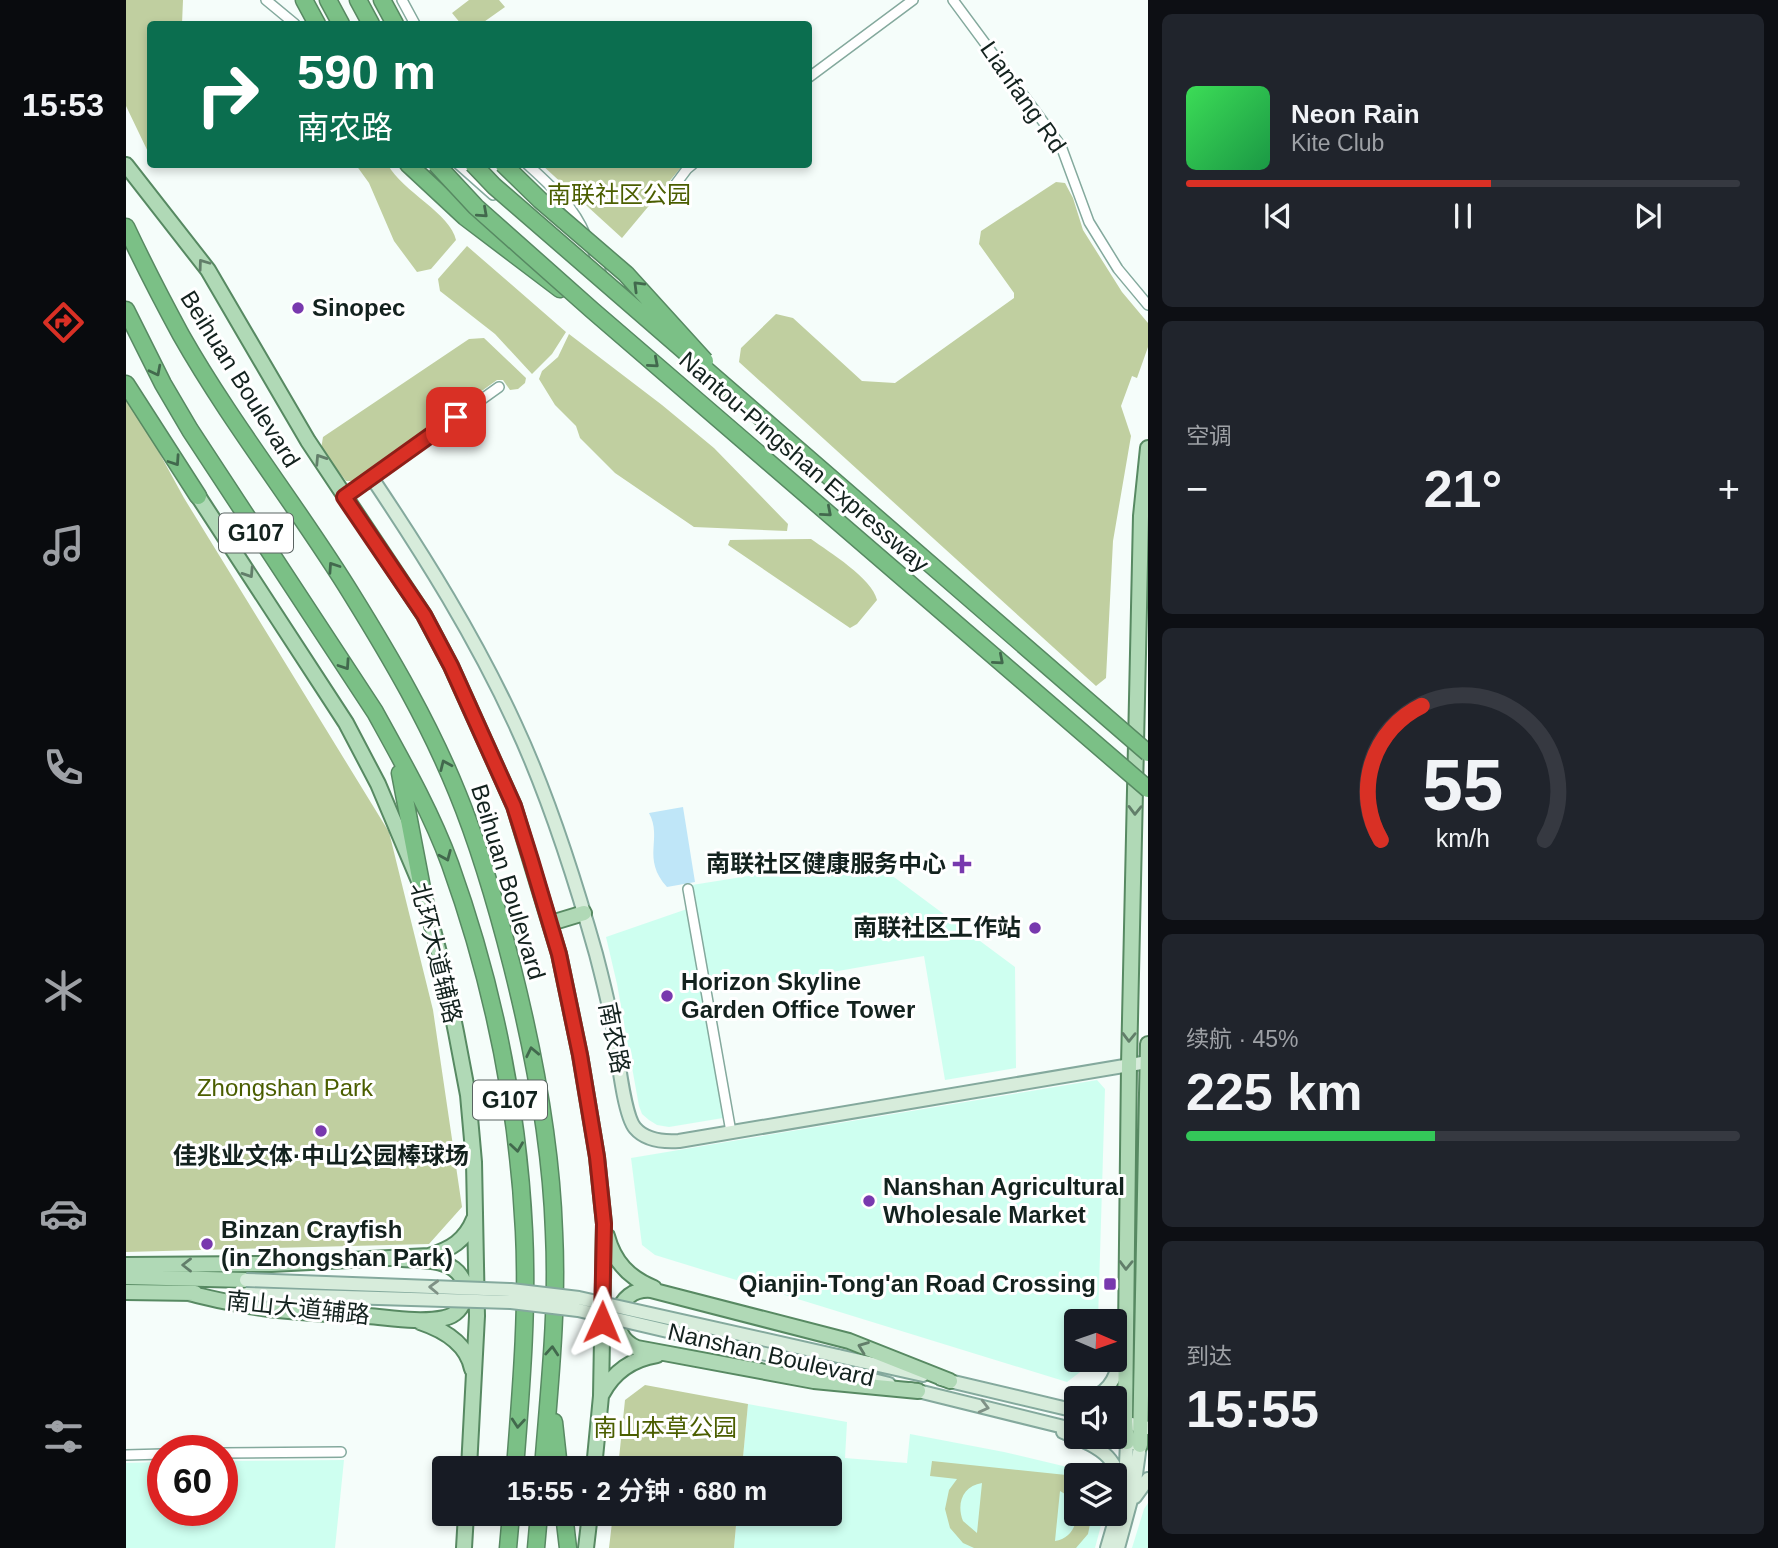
<!DOCTYPE html>
<html lang="zh">
<head>
<meta charset="utf-8">
<style>
	:root { --surface:#171b24; --page:#20242c; --text:#f1f3f6; --muted:#9ea1a6; --line:#363941; --accent:#d93025 }
	body { margin:0; font-family:Arial,"Noto Sans SC",sans-serif; background:var(--page); color:var(--text); height:100vh; display:flex; flex-direction:column; font-size:26px; white-space:nowrap }
	* { box-sizing:border-box; margin:0 }
	p { font-size:23px; color:var(--muted) }
	.icon { flex:none; width:38px; height:38px; fill:none; stroke:currentColor; stroke-width:2; stroke-linecap:round; stroke-linejoin:round }
	.map { position:relative; flex:1; overflow:hidden }
	.side { display:flex; flex-direction:column; gap:14px; padding:14px; background:#0d0f14; width:630px }
	.side>* { flex:none }
	.top-card { position:absolute; left:21px; top:21px; width:665px; height:147px; border-radius:7px; box-shadow:0 4px 10px #0003; background:#0b6e4f; color:#fff; overflow:hidden }
	.needle { width:46px; rotate:92deg }
	.fabs { position:absolute; left:938px; top:1309px; display:grid; gap:14px }
	.fabs a { display:grid; place-items:center; width:63px; height:63px; border-radius:7px; background:var(--surface); box-shadow:0 4px 10px #0003; font-size:35px }
	.speed { position:absolute; left:21px; top:1435px; display:flex; gap:14px; font-size:35px; font-weight:700; text-align:center }
	.speed>* { display:grid; place-content:center; width:91px; height:91px; border-radius:50%; background:var(--surface); box-shadow:0 4px 10px #0003; line-height:1 }
	.speed .limit { border:10px solid #d22; background:#fff; color:#111 }
	.pin { position:absolute; display:grid; place-items:center; width:60px; height:60px; color:#fff; margin:-30px; border-radius:14px; box-shadow:0 4px 10px #0006 }
	.me { position:absolute; width:77px; margin:-38px; rotate:1deg; stroke-linejoin:round; filter:drop-shadow(0 0 5px #0008) }
	.turn { display:flex; align-items:center; gap:24px; height:147px; padding:0 35px; font-size:32px }
	.turn .icon { width:91px; height:91px; stroke-width:2.5 }
	.turn b { display:block; font-size:49px; line-height:60px }
	.big { font-size:52px; font-weight:600; line-height:1.1 }
	.side .tile { flex:1; display:flex; flex-direction:column; justify-content:center; gap:10px; min-width:0; padding:0 24px; border-radius:10px; background:var(--page) }
	.side .dial { align-items:center; gap:0 }
	.dial svg { height:182px; overflow:visible; fill:none; stroke:var(--line); stroke-width:7; stroke-linecap:round; text-anchor:middle }
	.dial text { fill:var(--text); stroke:none }
	.song { display:flex; align-items:center; gap:21px }
	.cover { width:84px; height:84px; border-radius:10px; background:linear-gradient(135deg,hsl(130 70% 55%),hsl(140 70% 35%)) }
	.played { height:7px; border-radius:4px; background:linear-gradient(90deg,var(--accent) 55%,var(--line) 55%) }
	.keys { display:flex; justify-content:space-around; direction:ltr }
	.heat { display:flex; justify-content:space-between; align-items:center; font-size:38px; direction:ltr }
	.charge { height:10px; border-radius:5px; background:linear-gradient(90deg,#34c759 45%,var(--line) 0) }
	.trip { position:absolute; left:306px; top:1456px; width:410px; height:70px; border-radius:7px; background:var(--surface); box-shadow:0 4px 10px #0003; font-weight:600; line-height:70px; text-align:center }
	main { display:flex; flex:1; min-height:0 }
	.tab-bar { display:flex; flex-direction:column; width:126px; justify-content:space-around; align-items:center; background:#090b0e; color:var(--muted) }
	.tab-bar .icon { width:49px; height:49px }
	.tab-bar .selected { color:var(--accent) }
	.tab-bar b { font-size:32px; color:var(--text) }
	.map>svg:first-child { display:block }
	.built { fill:#cefff0 }
	.green { fill:#c0cfa0; fill-rule:evenodd }
	.water { fill:#bfe6f8 }
	.lines { fill:none; stroke-linecap:round; stroke-linejoin:round }
	.street-casing { stroke:#84a99d; stroke-width:12 }
	.secondary-casing { stroke:#84a99d; stroke-width:16 }
	.primary-casing { stroke:#578962; stroke-width:18 }
	.highway-casing { stroke:#578962; stroke-width:19 }
	.street { stroke:#fff; stroke-width:9 }
	.secondary { stroke:#d7ecdb; stroke-width:12 }
	.primary { stroke:#b0d9b6; stroke-width:14 }
	.highway { stroke:#7bc086; stroke-width:16 }
	.secondary-bridge-casing { stroke:#84a99d; stroke-width:16; stroke-linecap:butt }
	.highway-bridge-casing { stroke:#578962; stroke-width:19; stroke-linecap:butt }
	.secondary-bridge { stroke:#d7ecdb; stroke-width:12 }
	.highway-bridge { stroke:#7bc086; stroke-width:16 }
	.oneway { stroke:#42694d }
	.oneway2 { stroke:#627e6a }
	.oneway3 { stroke:#7f9186 }
	.route-casing { stroke:#8d1f18; stroke-width:18 }
	.route { stroke:#d93025; stroke-width:12 }
	.poi-dot { fill:#7839ae; stroke:#fff; stroke-width:2.5 }
	.labels { text-anchor:middle; stroke-width:6; stroke-linejoin:round; paint-order:stroke }
	.shield { fill:#fff; stroke:#5a6462; stroke-width:2 }
	.shield-label { font-size:23px; font-weight:bold; fill:#13221e }
	.street-label { font-size:24px; fill:#13221e; stroke:#fff }
	.park-label { font-size:24px; fill:#4b5e00; stroke:#fff }
	.poi-label { font-size:24px; font-weight:bold; fill:#13221e; stroke:#fff; text-anchor:start }
</style>
</head>
<body>
<main>
<nav class="tab-bar">
<b>15:53</b>
<svg class="icon selected" aria-label="directions" viewBox="0 0 24 24"><path d="M12 3l9 9-9 9-9-9zM9 14v-3h6M13 9l2 2-2 2"/></svg>
<svg class="icon" aria-label="music" viewBox="0 0 24 24"><path d="M9 18V5l10-2v13"/><circle cx="6" cy="18" r="3"/><circle cx="16" cy="16" r="3"/></svg>
<svg class="icon" aria-label="phone" viewBox="0 0 24 24"><path d="M5 4h4l2 5-3 2q2 4 5 5l2-3 5 2v4C11 20 4 13 5 4z"/></svg>
<svg class="icon" aria-label="climate" viewBox="0 0 24 24"><path d="M12 3v18M4 7l16 10M4 17L20 7"/></svg>
<svg class="icon" aria-label="car" viewBox="0 0 24 24"><path d="M5 17H2v-5l4-1 3-4h7l3 4 3 1v5h-3M9 17h6M6 11h13"/><circle cx="7" cy="17" r="2"/><circle cx="17" cy="17" r="2"/></svg>
<svg class="icon" aria-label="filters" viewBox="0 0 24 24"><path d="M4 7h16M4 17h16"/><circle cx="9" cy="7" r="2"/><circle cx="15" cy="17" r="2"/></svg>
</nav>
<div class="map">
<svg width="1022" height="1548" viewBox="0 0 1022 1548">
	<rect width="100%" height="100%" fill="#f5fdfa"/>
	<path class="built" d="M741 857 889 967 890 1068 819 1080 798 956 586 993 566 885Z
		M561 909 597 1118 543 1127 531 1125 523 1120 516 1114 513 1106 491 984 480 937Z
		M971 1080 979 1089 972 1321H950V1360H970L941 1382 529 1255 516 1245 505 1158Z
		M622 1404 721 1422 719 1458 781 1463 784 1434 878 1452 958 1471 960 1475H950V1514H978L969 1548H608L611 1514H704V1468H616Z
		M218 1460 209 1548H0V1463L37 1462V1510H96V1461Z
		M1022 1503V1548H1006L1018 1509Z"/>
	<path class="green" d="M0 0H57L56 24H24V156L0 106Z
		M343 0H373L379 7 355 24H335L326 13Z
		M230 165H262C276 191 325 214 330 240L305 269 291 272 268 241 243 183Z
		M416 165H557L496 238Z
		M930 182 939 183 947 198 957 230 996 292 1022 323V347L1011 378 1006 376 995 406 1005 436 987 541 980 678 970 686 613 362 615 348 650 314 667 318 736 381 769 383 888 298V293L853 244 855 231Z
		M341 246 440 332 426 354 406 374 369 334 314 291 312 279Z
		M443 334 536 405 588 448 662 524 661 531 568 527 489 473 454 438 450 426 429 405 413 379 416 371 432 357Z
		M358 338 400 378 399 383 392 389 384 390 377 380H371L230 481H220L195 449 197 437 343 339Z
		M0 392 58 498 263 832 307 1010 336 1207 303 1244 0 1252Z
		M685 539C703 552 746 578 751 600L731 624 724 628 602 545 604 540Z
		M519 1385 622 1404 616 1468H492L499 1400Z
		M806 1461 950 1476V1508L944 1497 934 1491 929 1541C943 1539 950 1528 951 1514H966L962 1534 950 1548H848L837 1543 824 1528 819 1509 823 1490 831 1479 804 1476ZM856 1483 851 1533 837 1521C830 1503 837 1486 856 1483Z
		M487 1514H611L608 1548H483Z"/>
	<path class="water" d="M557 807 569 882 541 887C515 858 537 839 523 813Z"/>
	<g class="lines">
		<defs>
			<path id="street" d="M140 0 169 24
				M276 0 289 24
				M827 0 935 146 963 222 992 269 1022 305
				M682 78 787 0
				M332 164 367 195
				M401 164C425 186 447 205 460 236
				M540 197 561 169 567 164
				M466 248 477 278
				M246 478 373 387
				M562 889 605 1132
				M96 1453 215 1452
				M0 1455 37 1454"/>
			<path id="secondary" d="M218 497 246 478C299 557 349 637 389 724 423 797 448 876 470 954 476 977 482 1001 487 1026 491 1047 497 1114 509 1128 520 1141 538 1142 553 1141L1022 1062
				M712 1356 797 1375
				M708 1370 763 1384
				M815 1379 950 1411
				M784 1389 950 1430
				M965 1398C986 1391 992 1372 995 1352
				M989 1420 1022 1428
				M937 1432C974 1448 997 1456 994 1501
				M979 1437 1006 1443
				M1009 1497 1022 1479
				M981 1548 999 1486 1001 1442
				M992 1548 1008 1489 1014 1445"/>
			<path id="primary" d="M0 165 82 270 182 441 298 615 325 666 388 806 433 954 454 1055 471 1157 478 1224 475 1396 468 1468
				M72 496 220 723 252 784 296 888 316 964 330 1032 342 1095 348 1162 351 1316 343 1468
				M425 923 458 913
				M481 1236C488 1262 503 1278 528 1288
				M0 1265 145 1264 303 1256C325 1249 339 1241 348 1219
				M0 1277 120 1280
				M0 1292 69 1293
				M62 1293C84 1298 107 1304 130 1307 167 1313 205 1314 242 1316 266 1318 294 1323 318 1318 341 1314 347 1283 328 1269 315 1259 292 1260 276 1259
				M294 1322C318 1330 341 1343 346 1369
				M792 1391 688 1381 511 1348C479 1335 489 1287 525 1290L723 1341 824 1381
				M476 1394C488 1371 506 1359 531 1355
				M1001 1442 999 1422 1003 1065 1015 516 1022 448
				M1014 1445 1022 1044
				M338 1548 340 1514
				M460 1548 464 1514"/>
			<path id="highway" d="M178 0 191 24
				M202 0 215 24
				M232 0 245 24
				M256 0 269 24
				M282 164 339 217 434 289
				M0 227C17 263 36 300 55 335 106 425 172 507 226 595 265 658 303 723 331 792 354 848 371 907 386 966 408 1053 425 1142 428 1232 432 1311 423 1390 417 1468
				M0 310 37 384 64 430 249 712C276 761 305 812 324 864 366 981 392 1107 398 1231 402 1310 395 1390 389 1468
				M0 384 72 496
				M274 773 296 888
				M428 1422 433 1468
				M438 1514 442 1548
				M382 1548 385 1514
				M410 1548 413 1514"/>
		</defs>
		<use href="#street" class="street-casing"/>
		<use href="#secondary" class="secondary-casing"/>
		<use href="#primary" class="primary-casing"/>
		<use href="#highway" class="highway-casing"/>
		<use href="#street" class="street"/>
		<use href="#secondary" class="secondary"/>
		<use href="#primary" class="primary"/>
		<use href="#highway" class="highway"/>
		<defs>
			<path id="secondary-bridge" d="M120 1280 385 1290 453 1298 712 1356
				M120 1294 385 1302 452 1310 708 1370"/>
			<path id="highway-bridge" d="M310 164 350 207 466 310 1022 789
				M347 164 368 186 1022 753
				M377 164 414 200 500 274 579 361"/>
		</defs>
		<use href="#secondary-bridge" class="secondary-bridge-casing"/>
		<use href="#highway-bridge" class="highway-bridge-casing"/>
		<use href="#secondary-bridge" class="secondary-bridge"/>
		<use href="#highway-bridge" class="highway-bridge"/>
	</g>
	<defs><path id="oneway-chevron" d="M-2-3.5L2.5 0L-2 3.5" fill="none" stroke-width="1.6" stroke-linecap="round" stroke-linejoin="round" transform="scale(1.75)"/></defs>
	<g class="oneway">
		<use href="#oneway-chevron" transform="translate(357 213) rotate(42)"/>
		<use href="#oneway-chevron" transform="translate(512 286) rotate(-135)"/>
		<use href="#oneway-chevron" transform="translate(528 363) rotate(41)"/>
		<use href="#oneway-chevron" transform="translate(30 371) rotate(63)"/>
		<use href="#oneway-chevron" transform="translate(49 461) rotate(56)"/>
		<use href="#oneway-chevron" transform="translate(701 512) rotate(41)"/>
		<use href="#oneway-chevron" transform="translate(207 567) rotate(-124)"/>
		<use href="#oneway-chevron" transform="translate(873 660) rotate(41)"/>
		<use href="#oneway-chevron" transform="translate(219 665) rotate(56)"/>
		<use href="#oneway-chevron" transform="translate(319 765) rotate(-114)"/>
		<use href="#oneway-chevron" transform="translate(320 856) rotate(67)"/>
		<use href="#oneway-chevron" transform="translate(406 1052) rotate(-102)"/>
		<use href="#oneway-chevron" transform="translate(391 1147) rotate(82)"/>
		<use href="#oneway-chevron" transform="translate(426 1351) rotate(-86)"/>
		<use href="#oneway-chevron" transform="translate(392 1423) rotate(95)"/>
	</g>
	<g class="oneway2">
		<use href="#oneway-chevron" transform="translate(77 264) rotate(-126)"/>
		<use href="#oneway-chevron" transform="translate(194 459) rotate(-123)"/>
		<use href="#oneway-chevron" transform="translate(123 573) rotate(57)"/>
		<use href="#oneway-chevron" transform="translate(1009 810) rotate(91)"/>
		<use href="#oneway-chevron" transform="translate(1003 1037) rotate(91)"/>
		<use href="#oneway-chevron" transform="translate(61 1265) rotate(-180)"/>
		<use href="#oneway-chevron" transform="translate(1000 1265) rotate(91)"/>
		<use href="#oneway-chevron" transform="translate(737 1347) rotate(-159)"/>
	</g>
	<g class="oneway3">
		<use href="#oneway-chevron" transform="translate(308 1287) rotate(-178)"/>
		<use href="#oneway-chevron" transform="translate(858 1407) rotate(14)"/>
	</g>
	<g class="lines">
		<defs>
			<path id="route" d="M330 417 218 497 298 615 325 666 388 806 405 860 433 954 454 1055 471 1157 478 1224 476 1322"/>
		</defs>
		<use href="#route" class="route-casing"/>
		<use href="#route" class="route"/>
	</g>
	<g class="poi-dot">
		<circle cx="172" cy="308" r="7"/>
		<path d="M832.5 853.5h7v7h7v7h-7v7h-7v-7h-7v-7h7z"/>
		<circle cx="909" cy="928" r="7"/>
		<circle cx="541" cy="996" r="7"/>
		<circle cx="195" cy="1131" r="7"/>
		<circle cx="743" cy="1201" r="7"/>
		<circle cx="81" cy="1244" r="7"/>
		<rect x="977" y="1277" width="14" height="14" rx="3.5"/>
	</g>
	<g class="labels">
		<g class="shield">
			<rect x="93" y="513.5" width="74" height="39" rx="5"/>
			<rect x="347" y="1080.5" width="74" height="39" rx="5"/>
		</g>
		<g class="shield-label">
			<text x="130" y="541">G107</text>
			<text x="384" y="1108">G107</text>
		</g>
		<g class="street-label">
			<text transform="translate(897 97) rotate(55)" y="8">Lianfang Rd</text>
			<text transform="translate(114 379) rotate(58)" y="8">Beihuan Boulevard</text>
			<text transform="translate(678 462) rotate(41)" y="8">Nantou-Pingshan Expressway</text>
			<text transform="translate(382 882) rotate(73)" y="8">Beihuan Boulevard</text>
			<text transform="translate(310 953) rotate(76)" y="8">北环大道辅路</text>
			<text transform="translate(488 1038) rotate(79)" y="8">南农路</text>
			<text transform="translate(172 1308) rotate(6)" y="8">南山大道辅路</text>
			<text transform="translate(645 1355) rotate(13)" y="8">Nanshan Boulevard</text>
		</g>
		<g class="park-label">
			<text x="493" y="203">南联社区公园</text>
			<text x="159" y="1096">Zhongshan Park</text>
			<text x="539" y="1436">南山本草公园</text>
		</g>
		<g class="poi-label">
			<text x="186" y="316">Sinopec</text>
			<text x="820" y="872" text-anchor="end">南联社区健康服务中心</text>
			<text x="895" y="936" text-anchor="end">南联社区工作站</text>
			<text x="555" y="990">Horizon Skyline<tspan x="555" dy="28">Garden Office Tower</tspan></text>
			<text x="195" y="1164" text-anchor="middle">佳兆业文体·中山公园棒球场</text>
			<text x="757" y="1195">Nanshan Agricultural<tspan x="757" dy="28">Wholesale Market</tspan></text>
			<text x="95" y="1238">Binzan Crayfish<tspan x="95" dy="28">(in Zhongshan Park)</tspan></text>
			<text x="970" y="1292" text-anchor="end">Qianjin-Tong'an Road Crossing</text>
		</g>
	</g>
</svg>
<div class="fabs">
<a><svg class="needle" viewBox="-14 -14 28 28"><path d="M0-13l5 13h-10z" fill="#e53935"/><path d="M0 13l5-13h-10z" fill="#9ea1a6"/></svg></a>
<a><svg class="icon" aria-label="sound" viewBox="0 0 24 24"><path d="M4 9h4l5-4v14l-5-4H4zM17 9q2 3 0 6"/></svg></a>
<a><svg class="icon" aria-label="layers" viewBox="0 0 24 24"><path d="M12 4l9 5-9 5-9-5zM3 14l9 5 9-5"/></svg></a>
</div>
<div class="speed"><div class="limit">60</div></div>
<div class="pin" style="left:330px;top:417px;background:#d93025"><svg class="icon" aria-label="arrive" viewBox="0 0 24 24"><path d="M6 21V4h12l-3 4 3 4H6"/></svg></div>
<svg class="me" style="left:476px;top:1322px" viewBox="-20 -20 40 40"><path d="M0-17L14 15 0 8-14 15z" fill="#d93025" stroke="#fff" stroke-width="4"/></svg>
<div class="trip">15:55 · 2 分钟 · 680 m</div>
<div class="top-card">
<div class="turn"><svg class="icon" aria-label="right" viewBox="0 0 24 24"><path d="M7 20v-9h11M14 6l5 5-5 5"/></svg><div><b>590 m</b>南农路</div></div>
</div>
</div>
<section class="side">
<div class="tile">
<div class="song"><i class="cover"></i><div><b>Neon Rain</b><p>Kite Club</p></div></div>
<div class="played"></div>
<div class="keys"><svg class="icon" aria-label="previous" viewBox="0 0 24 24"><path d="M18 5L8 12l10 7zM5 5v14"/></svg><svg class="icon" aria-label="pause" viewBox="0 0 24 24"><path d="M8 5v14M16 5v14"/></svg><svg class="icon" aria-label="next" viewBox="0 0 24 24"><path d="M6 5l10 7-10 7zM19 5v14"/></svg></div>
</div>
<div class="tile"><p>空调</p>
<div class="heat"><a>−</a><b class="big">21°</b><a>+</a></div>
</div>
<div class="tile dial"><svg viewBox="0 0 100 80">
<path d="M14 69A42 42 0 1 1 86 69"/>
<path d="M14 69A42 42 0 0 1 32 10" stroke="#d93025"/>
<text x="50" y="56" font-size="32" font-weight="700">55</text>
<text x="50" y="72" font-size="11">km/h</text>
</svg></div>
<div class="tile"><p>续航 · 45%</p><b class="big">225 km</b><div class="charge"></div></div>
<div class="tile"><p>到达</p><b class="big">15:55</b></div>
</section>
</main>
</body>
</html>
